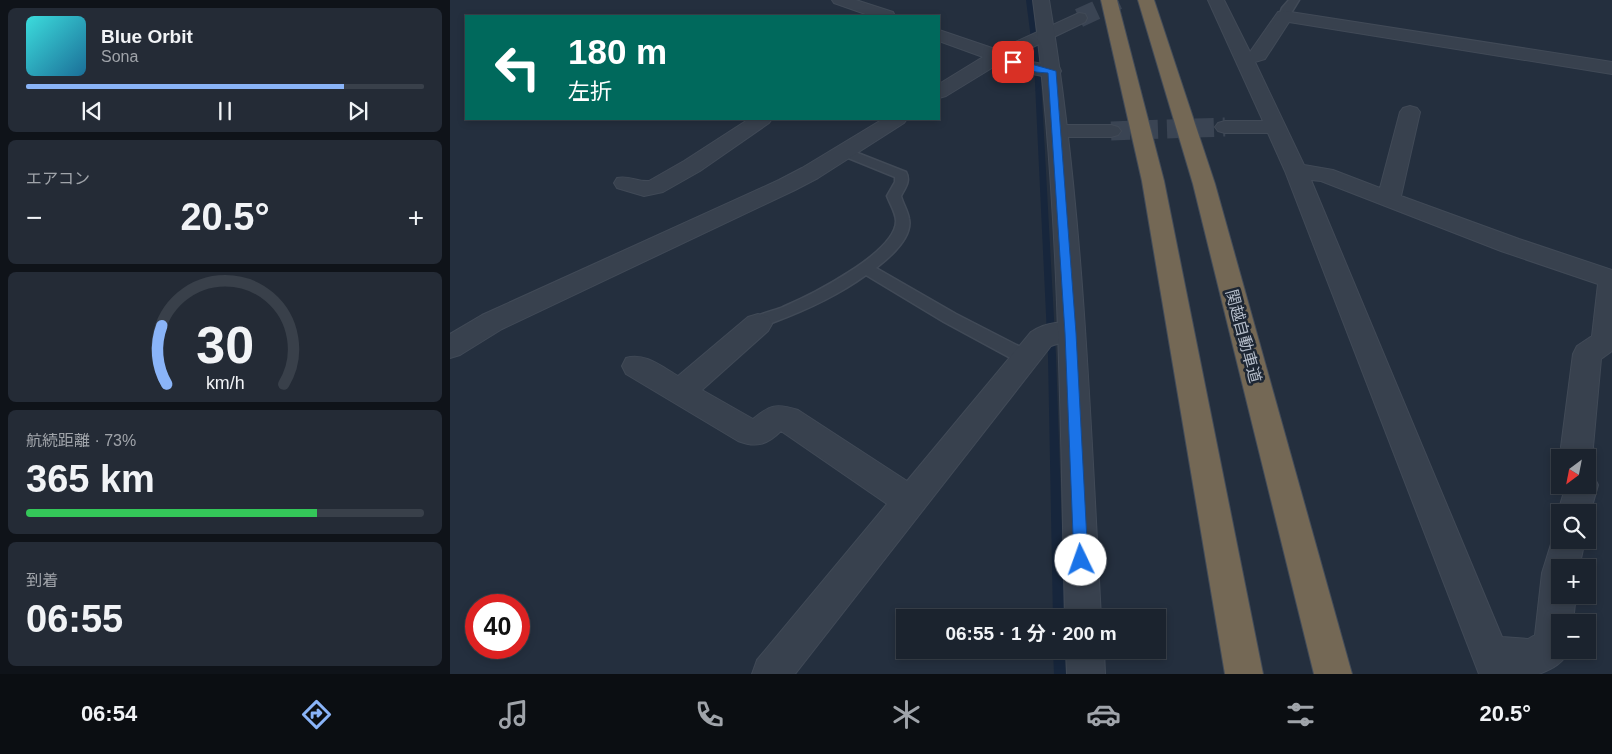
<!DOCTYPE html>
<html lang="ja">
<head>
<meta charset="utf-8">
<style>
	:root { --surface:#1b232e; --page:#242b36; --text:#f1f3f6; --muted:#a0a4aa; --line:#39404a; --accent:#8ab4f8 }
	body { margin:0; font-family:Arial,"Noto Sans JP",sans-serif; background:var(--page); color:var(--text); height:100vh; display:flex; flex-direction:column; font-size:19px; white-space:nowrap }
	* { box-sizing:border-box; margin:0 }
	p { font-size:16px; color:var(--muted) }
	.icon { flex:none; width:28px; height:28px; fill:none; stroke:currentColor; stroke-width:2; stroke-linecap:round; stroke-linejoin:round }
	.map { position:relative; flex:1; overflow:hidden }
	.drawer { display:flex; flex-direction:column; gap:8px; padding:8px; background:#0f1319; width:450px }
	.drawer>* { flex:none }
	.hud { position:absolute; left:15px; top:15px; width:475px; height:105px; border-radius:0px; box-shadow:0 2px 8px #0003,0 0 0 1px var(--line); background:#00695c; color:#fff; overflow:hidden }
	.needle { width:32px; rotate:212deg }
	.buttons { position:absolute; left:1101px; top:449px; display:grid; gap:10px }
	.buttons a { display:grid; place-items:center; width:45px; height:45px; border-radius:0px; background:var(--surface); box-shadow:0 2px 8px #0003,0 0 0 1px var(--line); font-size:25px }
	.speed { position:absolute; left:15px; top:594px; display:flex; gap:10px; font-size:25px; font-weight:700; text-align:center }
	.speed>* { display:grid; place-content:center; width:65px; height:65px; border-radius:50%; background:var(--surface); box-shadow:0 2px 8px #0003,0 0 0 1px var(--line); line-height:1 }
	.speed .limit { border:8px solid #d22; background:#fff; color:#111 }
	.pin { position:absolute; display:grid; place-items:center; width:42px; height:42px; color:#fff; margin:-21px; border-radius:10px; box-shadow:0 2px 8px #0006 }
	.me { position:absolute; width:55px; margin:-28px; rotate:357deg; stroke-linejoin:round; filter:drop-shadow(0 0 4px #0008) }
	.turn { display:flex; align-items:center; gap:18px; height:105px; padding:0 20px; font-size:22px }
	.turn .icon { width:65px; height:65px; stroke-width:2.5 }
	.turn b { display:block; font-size:35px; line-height:42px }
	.big { font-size:38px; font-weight:700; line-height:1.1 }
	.drawer .tile { flex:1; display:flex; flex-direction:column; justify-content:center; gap:8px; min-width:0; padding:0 18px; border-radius:8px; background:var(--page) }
	.drawer .dial { align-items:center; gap:0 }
	.dial svg { height:130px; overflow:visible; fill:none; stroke:var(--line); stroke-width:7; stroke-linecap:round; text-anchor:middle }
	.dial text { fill:var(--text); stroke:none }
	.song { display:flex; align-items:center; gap:15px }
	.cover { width:60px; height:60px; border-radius:8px; background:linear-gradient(135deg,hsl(180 70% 55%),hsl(200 70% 35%)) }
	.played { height:5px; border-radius:2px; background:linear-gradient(90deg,var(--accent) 80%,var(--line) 80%) }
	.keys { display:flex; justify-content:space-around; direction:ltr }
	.heat { display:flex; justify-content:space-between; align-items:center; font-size:28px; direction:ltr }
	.charge { height:8px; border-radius:4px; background:linear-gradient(90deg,#34c759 73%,var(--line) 0) }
	.trip { position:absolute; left:446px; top:609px; width:270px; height:50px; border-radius:0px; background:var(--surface); box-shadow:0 2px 8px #0003,0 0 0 1px var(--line); font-weight:700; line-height:50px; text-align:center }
	.tab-bar { display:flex; height:80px; justify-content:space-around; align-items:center; background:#0b0e12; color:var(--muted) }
	.tab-bar .icon { width:35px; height:35px }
	.tab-bar .current { color:var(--accent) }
	.tab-bar b { font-size:22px; color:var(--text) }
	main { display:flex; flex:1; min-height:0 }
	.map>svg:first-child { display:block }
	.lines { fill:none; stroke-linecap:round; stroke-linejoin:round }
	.stream { fill:#17263c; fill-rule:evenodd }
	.minor-tunnel { stroke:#3a4453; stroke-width:19; stroke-dasharray:19 9; stroke-linecap:butt }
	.service-casing { stroke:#414a57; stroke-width:3 }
	.minor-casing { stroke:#414a57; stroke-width:2 }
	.tertiary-casing { stroke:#414a57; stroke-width:2 }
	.motorway-casing { stroke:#434c59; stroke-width:2 }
	.service { fill:#38414e; fill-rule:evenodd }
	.minor { fill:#38414e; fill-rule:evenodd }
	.tertiary { fill:#38414e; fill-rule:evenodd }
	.motorway { fill:#746855; fill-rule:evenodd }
	.route { fill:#1a73e8; stroke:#114b97 }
	.labels { text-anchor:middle; stroke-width:5; stroke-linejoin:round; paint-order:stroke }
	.street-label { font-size:16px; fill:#b4bcc9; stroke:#1d2633 }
</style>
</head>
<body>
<main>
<section class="drawer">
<div class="tile">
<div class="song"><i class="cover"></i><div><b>Blue Orbit</b><p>Sona</p></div></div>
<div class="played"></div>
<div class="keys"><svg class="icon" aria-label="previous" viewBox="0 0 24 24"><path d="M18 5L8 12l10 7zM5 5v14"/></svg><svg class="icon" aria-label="pause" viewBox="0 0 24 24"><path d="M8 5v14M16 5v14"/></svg><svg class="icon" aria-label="next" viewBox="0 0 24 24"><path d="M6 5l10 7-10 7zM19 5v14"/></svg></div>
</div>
<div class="tile"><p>エアコン</p>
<div class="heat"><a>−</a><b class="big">20.5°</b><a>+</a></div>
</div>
<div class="tile dial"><svg viewBox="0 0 100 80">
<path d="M14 69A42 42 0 1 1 86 69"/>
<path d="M14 69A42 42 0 0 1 11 33" stroke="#8ab4f8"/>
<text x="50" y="56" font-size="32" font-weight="700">30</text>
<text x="50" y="72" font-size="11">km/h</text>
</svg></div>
<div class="tile"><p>航続距離 · 73%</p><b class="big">365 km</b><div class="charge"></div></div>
<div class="tile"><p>到着</p><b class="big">06:55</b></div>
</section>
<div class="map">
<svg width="1162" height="674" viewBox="0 0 1162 674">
	<rect width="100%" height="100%" fill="#242f3e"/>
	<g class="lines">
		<path class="stream" d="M576 0H582L590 62 606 356 615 618H603L598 356 584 62Z
			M603 650H615L616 674H604Z"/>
		<path class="minor-tunnel" d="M629 18 668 0
			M661 131 775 127"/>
		<defs>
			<path id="service" d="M839 0H849L838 18H830L829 16 832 8Z
				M395 148 456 172C461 181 455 188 451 196 453 204 458 211 459 219 463 238 439 258 426 268L506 314 582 353 584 358 582 363 576 365 570 363 494 322 416 275C387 296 356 310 324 322 315 325 312 331 302 328L300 324C307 312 322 312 333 307 359 296 446 253 446 221 446 213 440 204 437 196L445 182V177L391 155 389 152 391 149Z"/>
			<path id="minor" d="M382 0H406L443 12 445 16H421L384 3Z
				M758 0H774L800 52 828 12 834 11 1162 62V74L839 22 815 59 805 62 854 165 883 170 930 188 950 112 953 108 960 106 967 108 970 112 951 196 1069 239 1162 270V351L1151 359 1143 447 1146 458 1141 468 1138 469V458H1114L1111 447 1123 354 1127 346 1142 336 1148 284 1051 251 871 181 861 180 1052 637 1078 639 1085 635 1092 573 1106 528 1110 527V540H1135L1129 568H1110V595H1126L1123 622H1110V650H1119C1114 663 1102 669 1089 674H1029L835 171 818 133H775L768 131 765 127 768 123 775 121H813Z
				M629 13 635 14 637 18 635 22 564 56 582 62 609 67 611 71 609 75C590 80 567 69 550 63L496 96 489 98V84L533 57 489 41V30L548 50Z
				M299 119H322L319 123 250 171 213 192 194 196 167 188 164 183 167 178C179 175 187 182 199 181L234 161Z
				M433 119H457L454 123 368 178 345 190 52 329 10 355 0 358V334L32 315 329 180 352 168Z
				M608 125H661L668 127 671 131 668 135 661 137H608L601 135 598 131 601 127Z
				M308 314 318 317 322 324 318 331 252 390 303 419C320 405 326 403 348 410L457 481 581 332C596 322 614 320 631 326L635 333 631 340C621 343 609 342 601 346L345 674H302L307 660 437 504 331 431C317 445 306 448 288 441L176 374 172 366 176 358C195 352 212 367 228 376L298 317Z
				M1138 472 1143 475 1148 485 1138 521V512H1110V516L1108 512 1116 485H1138Z"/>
			<path id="tertiary" d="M583 0H599C633 203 640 412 651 618H615C610 412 610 204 583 0Z
				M616 650H654L655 674H617Z"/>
			<path id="motorway" d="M651 0H667L714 181 813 674H775L692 181Z
				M688 0H704L765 184 902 674H864L743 184Z"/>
		</defs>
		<use href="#service" class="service-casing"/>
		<use href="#minor" class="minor-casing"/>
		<use href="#tertiary" class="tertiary-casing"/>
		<use href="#motorway" class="motorway-casing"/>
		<use href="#service" class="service"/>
		<use href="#minor" class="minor"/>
		<use href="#tertiary" class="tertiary"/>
		<use href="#motorway" class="motorway"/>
	</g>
	<path class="route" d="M563 59 606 71 626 333 638 560 636 565 631 568 626 565 624 560 615 333 598 73 586 72 560 63 559 62Z"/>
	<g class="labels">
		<g class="street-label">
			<text transform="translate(794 336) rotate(75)" y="6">関越自動車道</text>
		</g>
	</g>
</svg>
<div class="buttons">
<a><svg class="needle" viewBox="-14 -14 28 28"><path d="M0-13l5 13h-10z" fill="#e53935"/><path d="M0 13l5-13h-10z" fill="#a0a4aa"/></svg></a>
<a><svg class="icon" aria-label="search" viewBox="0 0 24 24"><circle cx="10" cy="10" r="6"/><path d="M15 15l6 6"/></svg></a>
<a>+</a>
<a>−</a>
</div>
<div class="speed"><div class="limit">40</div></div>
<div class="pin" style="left:563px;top:62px;background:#d93025"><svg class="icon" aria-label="arrive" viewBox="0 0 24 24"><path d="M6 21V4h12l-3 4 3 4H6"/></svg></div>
<svg class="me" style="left:631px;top:560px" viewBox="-20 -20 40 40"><circle r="19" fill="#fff"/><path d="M0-13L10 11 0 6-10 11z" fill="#1a73e8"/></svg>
<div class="trip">06:55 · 1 分 · 200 m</div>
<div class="hud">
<div class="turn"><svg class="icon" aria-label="left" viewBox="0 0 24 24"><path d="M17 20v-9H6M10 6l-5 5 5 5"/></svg><div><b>180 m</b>左折</div></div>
</div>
</div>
</main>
<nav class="tab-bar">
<b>06:54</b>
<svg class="icon current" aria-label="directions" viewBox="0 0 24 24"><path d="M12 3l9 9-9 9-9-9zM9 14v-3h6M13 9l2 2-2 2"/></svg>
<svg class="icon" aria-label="music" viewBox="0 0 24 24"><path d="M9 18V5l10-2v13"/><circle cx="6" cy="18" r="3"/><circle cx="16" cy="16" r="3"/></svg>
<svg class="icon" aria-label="phone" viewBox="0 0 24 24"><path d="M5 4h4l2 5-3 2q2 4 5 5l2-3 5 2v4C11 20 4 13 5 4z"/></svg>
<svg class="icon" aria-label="climate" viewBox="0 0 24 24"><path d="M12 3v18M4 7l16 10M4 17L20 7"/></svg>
<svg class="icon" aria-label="car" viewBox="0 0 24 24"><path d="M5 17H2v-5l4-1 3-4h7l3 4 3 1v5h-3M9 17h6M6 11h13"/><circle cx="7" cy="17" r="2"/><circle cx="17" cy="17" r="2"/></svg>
<svg class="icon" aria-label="filters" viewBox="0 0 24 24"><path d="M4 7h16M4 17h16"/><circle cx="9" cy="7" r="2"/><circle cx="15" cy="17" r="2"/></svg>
<b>20.5°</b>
</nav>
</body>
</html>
